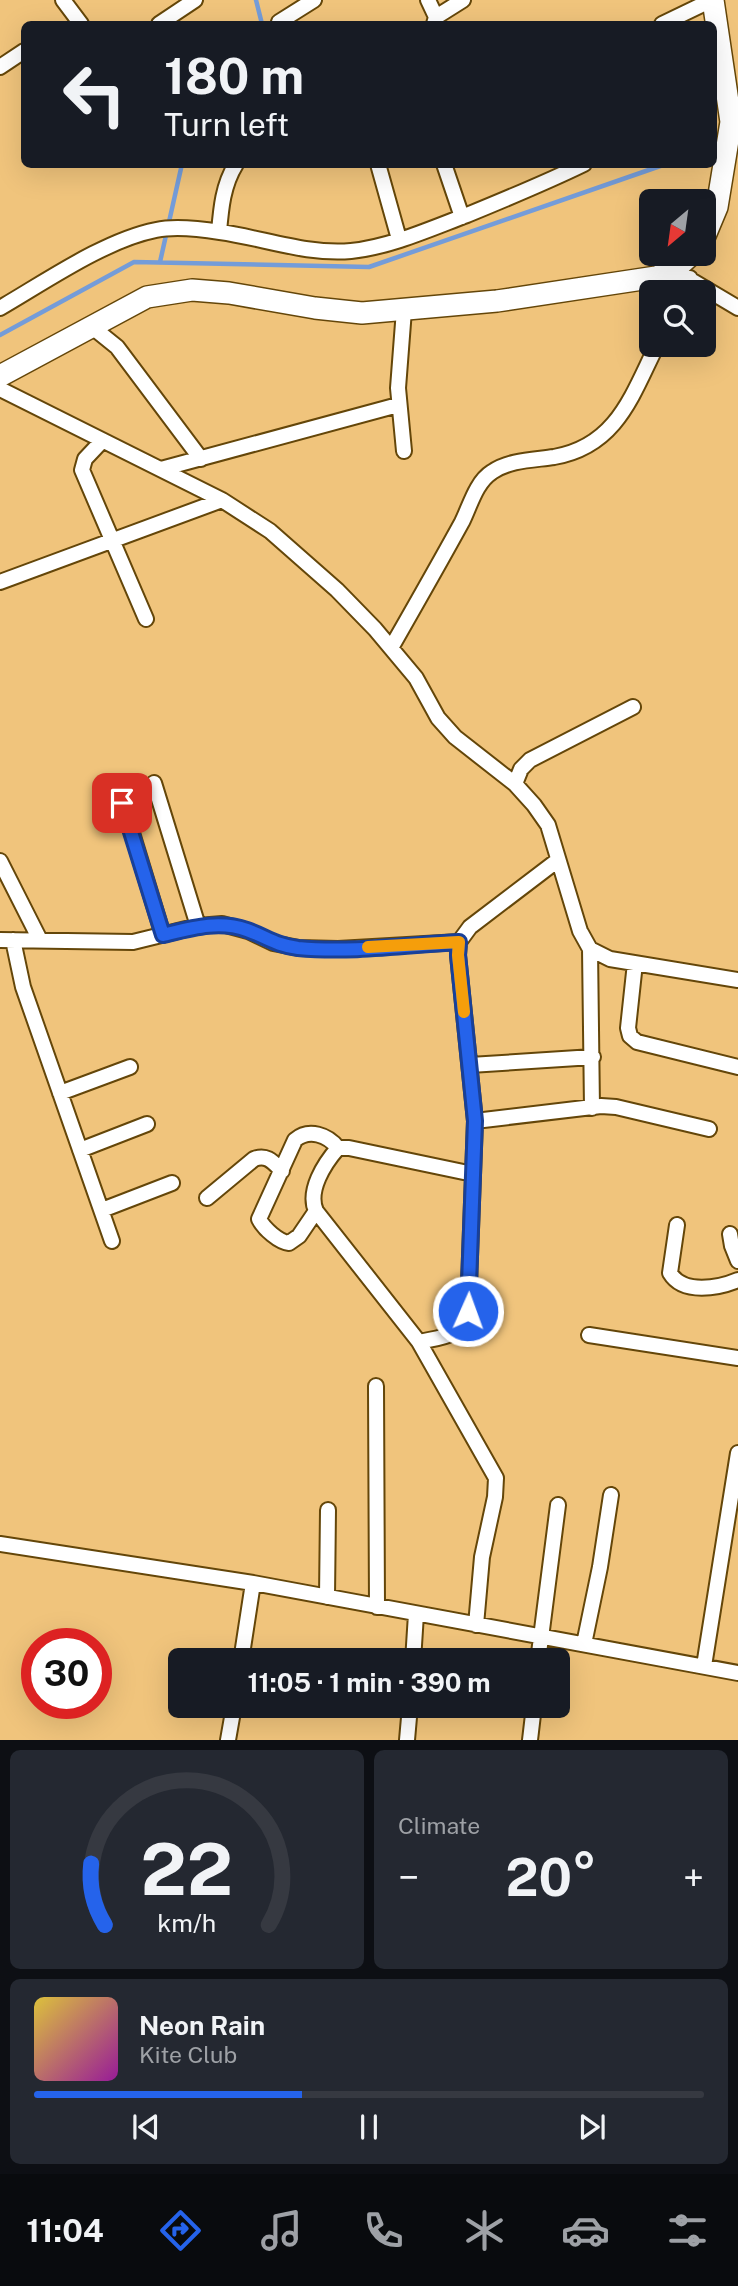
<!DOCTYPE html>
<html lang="en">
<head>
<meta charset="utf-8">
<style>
	:root { --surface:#171b24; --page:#242831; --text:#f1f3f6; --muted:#9ea1a6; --line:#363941; --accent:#2563eb }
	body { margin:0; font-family:"Public Sans",sans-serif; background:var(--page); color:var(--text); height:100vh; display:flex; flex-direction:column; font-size:26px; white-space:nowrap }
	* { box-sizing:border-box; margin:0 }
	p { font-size:23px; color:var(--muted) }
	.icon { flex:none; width:38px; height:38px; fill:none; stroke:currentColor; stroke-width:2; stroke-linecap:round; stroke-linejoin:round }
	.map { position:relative; height:1740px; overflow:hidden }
	.side { display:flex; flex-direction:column; gap:10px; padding:10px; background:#0d0f14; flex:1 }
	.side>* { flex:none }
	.guide { position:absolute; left:21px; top:21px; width:696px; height:147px; border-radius:10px; box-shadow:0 7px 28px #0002; background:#171b24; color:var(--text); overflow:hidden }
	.needle { width:46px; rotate:209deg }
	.fabs { position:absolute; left:639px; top:189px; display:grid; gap:14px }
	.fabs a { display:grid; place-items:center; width:77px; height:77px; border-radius:10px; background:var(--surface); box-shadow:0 7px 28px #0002; font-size:35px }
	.speed { position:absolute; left:21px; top:1628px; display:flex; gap:14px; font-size:35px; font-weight:700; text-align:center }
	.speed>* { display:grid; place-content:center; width:91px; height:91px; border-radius:50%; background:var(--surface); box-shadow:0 7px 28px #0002; line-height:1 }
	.speed .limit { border:10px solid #d22; background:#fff; color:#111 }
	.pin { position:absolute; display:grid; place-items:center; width:60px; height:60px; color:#fff; margin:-30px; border-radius:14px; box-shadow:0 4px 10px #0006 }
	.me { position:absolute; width:77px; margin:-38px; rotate:2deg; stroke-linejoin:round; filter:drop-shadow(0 0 5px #0008) }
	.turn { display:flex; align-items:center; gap:24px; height:147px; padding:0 28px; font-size:32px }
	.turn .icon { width:91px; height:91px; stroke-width:2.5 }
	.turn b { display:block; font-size:49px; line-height:60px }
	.big { font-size:52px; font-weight:700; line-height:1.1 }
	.side .widget { flex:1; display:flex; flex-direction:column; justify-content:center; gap:10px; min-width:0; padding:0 24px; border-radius:10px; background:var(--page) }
	.side .dial { align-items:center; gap:0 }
	.dial svg { height:182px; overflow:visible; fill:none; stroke:var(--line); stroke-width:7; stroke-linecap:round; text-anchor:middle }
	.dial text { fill:var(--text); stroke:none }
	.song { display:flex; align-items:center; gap:21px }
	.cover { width:84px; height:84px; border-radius:10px; background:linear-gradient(135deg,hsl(50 70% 55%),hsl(300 70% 35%)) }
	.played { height:7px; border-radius:4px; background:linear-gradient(90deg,var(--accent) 40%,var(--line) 40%) }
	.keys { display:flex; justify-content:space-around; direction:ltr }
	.heat { display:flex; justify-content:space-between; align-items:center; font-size:38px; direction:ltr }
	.side .tiles { flex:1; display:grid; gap:10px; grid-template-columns:1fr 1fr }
	.widget:last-child { grid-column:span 2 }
	.trip { position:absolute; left:168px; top:1648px; width:402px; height:70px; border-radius:10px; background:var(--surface); box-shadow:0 7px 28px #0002; font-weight:700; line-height:70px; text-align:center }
	.dock { display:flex; height:112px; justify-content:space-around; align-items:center; background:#090b0e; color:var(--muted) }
	.dock .icon { width:49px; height:49px }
	.dock .selected { color:var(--accent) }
	.dock b { font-size:32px; color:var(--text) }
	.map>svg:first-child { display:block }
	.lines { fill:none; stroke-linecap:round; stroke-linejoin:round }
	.stream { stroke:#749cd9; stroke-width:4.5 }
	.street-casing { stroke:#644609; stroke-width:18 }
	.secondary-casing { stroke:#644609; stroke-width:24 }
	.street { stroke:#fff; stroke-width:14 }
	.secondary { stroke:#fff; stroke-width:21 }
	.route-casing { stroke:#184099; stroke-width:18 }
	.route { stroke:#2563eb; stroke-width:12 }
	.slow { stroke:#f59e0b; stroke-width:12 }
</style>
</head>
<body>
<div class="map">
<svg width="738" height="1740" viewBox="0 0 738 1740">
	<rect width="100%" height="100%" fill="#f0c47c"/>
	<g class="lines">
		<path class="stream" d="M256 0 262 24
			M160 262 182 164
			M0 335 134 262 369 267 666 164"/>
		<defs>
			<path id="street" d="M63 0 81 24
				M428 0 436 17 434 24
				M436 17 463 0
				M279 22 314 0
				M159 24 195 0
				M662 24 712 0
				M0 67 24 51
				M378 164 399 239
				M444 164 462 217
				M219 232C221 208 223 185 236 164
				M674 270 738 308
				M683 292 690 278
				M0 308C45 282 105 240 156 230 175 226 201 229 220 232 263 238 307 255 351 251 390 247 430 229 467 215 506 199 545 183 584 164
				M404 310 398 388 404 451
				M91 326 117 347 201 459
				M0 389 222 500 270 531 337 590 375 629 416 678 438 718 455 737 515 784 534 805 548 825 580 931 590 949 610 959 738 980
				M102 441 85 459 82 470 146 619
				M161 469 398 405
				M0 582 222 500
				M391 648C415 606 439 564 462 522 470 506 476 482 492 472 509 460 534 460 554 457 617 446 632 395 657 345
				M154 783 198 926
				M515 784 521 769 530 760 633 707
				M123 803 163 935
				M0 861 40 940
				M0 940 133 942 198 926 222 924 248 931 273 943 299 948 338 949 459 942
				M13 940 23 987 112 1241
				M590 949 592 1108
				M635 963 628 1028 630 1036 637 1042 738 1067
				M470 1065 593 1057
				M60 1093 130 1067
				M475 1121 601 1106 616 1107 709 1129
				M80 1150 147 1124
				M473 1174 349 1148H338C324 1164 307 1191 316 1211L419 1342 496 1478 495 1497 482 1557 476 1625
				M207 1198 254 1159C267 1154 273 1162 282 1171
				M102 1210 172 1183
				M316 1211 299 1236 289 1243C279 1242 264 1229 259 1219L295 1140C309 1128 328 1135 338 1148
				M677 1225 670 1273C683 1295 719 1288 738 1280
				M730 1234 732 1246 738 1261
				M589 1335 738 1358
				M419 1342C441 1337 464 1337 468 1311L475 1121 458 955 459 942 470 927 558 860
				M376 1386 377 1607
				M0 1544 253 1583 738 1673
				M327 1597 328 1510
				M584 1644 600 1567 611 1495
				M241 1661 253 1583
				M413 1661 416 1614
				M538 1661 558 1505
				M704 1666 738 1453
				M228 1740 234 1706
				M407 1740 410 1706
				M530 1740 534 1706"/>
			<path id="secondary" d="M704 238 717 207 731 122 713 0
				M0 376 147 297 192 290 229 293 315 308 362 313 497 301 656 277 674 270 692 254"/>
		</defs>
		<use href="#street" class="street-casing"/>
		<use href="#secondary" class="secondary-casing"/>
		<use href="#street" class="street"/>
		<use href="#secondary" class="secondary"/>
	</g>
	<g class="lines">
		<defs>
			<path id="route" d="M122 803 163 935C192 928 219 920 247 930 267 937 275 945 298 948 351 953 407 945 459 942L458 955 475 1121 468 1311"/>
		</defs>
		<use href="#route" class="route-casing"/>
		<use href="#route" class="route"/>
		<path class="slow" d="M368 947 459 942 458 955 464 1012"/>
	</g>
</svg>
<div class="fabs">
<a><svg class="needle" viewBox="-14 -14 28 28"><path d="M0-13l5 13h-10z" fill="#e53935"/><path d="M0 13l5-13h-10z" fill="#9ea1a6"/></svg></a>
<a><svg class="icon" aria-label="search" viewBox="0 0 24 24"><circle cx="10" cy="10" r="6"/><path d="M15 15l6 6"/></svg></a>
</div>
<div class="speed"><div class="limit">30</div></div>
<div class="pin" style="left:122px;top:803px;background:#d93025"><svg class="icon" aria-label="arrive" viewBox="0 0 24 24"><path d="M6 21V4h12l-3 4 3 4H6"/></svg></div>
<svg class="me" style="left:468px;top:1311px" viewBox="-20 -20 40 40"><circle r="17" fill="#2563eb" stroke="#fff" stroke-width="3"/><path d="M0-11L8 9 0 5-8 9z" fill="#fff"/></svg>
<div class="trip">11:05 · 1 min · 390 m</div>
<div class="guide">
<div class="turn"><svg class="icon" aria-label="left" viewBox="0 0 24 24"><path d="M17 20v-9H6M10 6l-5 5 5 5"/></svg><div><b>180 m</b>Turn left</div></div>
</div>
</div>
<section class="side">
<div class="tiles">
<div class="widget dial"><svg viewBox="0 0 100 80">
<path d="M14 69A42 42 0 1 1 86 69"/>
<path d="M14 69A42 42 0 0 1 8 42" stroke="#2563eb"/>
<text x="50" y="56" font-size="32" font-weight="700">22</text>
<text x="50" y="72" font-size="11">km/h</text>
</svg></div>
<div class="widget"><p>Climate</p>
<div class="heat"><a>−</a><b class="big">20°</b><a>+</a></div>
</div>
<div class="widget">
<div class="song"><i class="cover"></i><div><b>Neon Rain</b><p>Kite Club</p></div></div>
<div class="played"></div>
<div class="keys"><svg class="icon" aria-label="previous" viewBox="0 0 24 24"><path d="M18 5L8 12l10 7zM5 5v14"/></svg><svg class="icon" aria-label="pause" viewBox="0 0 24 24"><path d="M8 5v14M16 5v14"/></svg><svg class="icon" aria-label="next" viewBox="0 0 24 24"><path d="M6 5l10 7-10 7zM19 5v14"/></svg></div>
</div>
</div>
</section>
<nav class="dock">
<b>11:04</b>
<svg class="icon selected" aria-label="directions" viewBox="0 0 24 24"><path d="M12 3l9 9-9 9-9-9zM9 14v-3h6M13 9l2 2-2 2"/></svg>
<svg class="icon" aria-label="music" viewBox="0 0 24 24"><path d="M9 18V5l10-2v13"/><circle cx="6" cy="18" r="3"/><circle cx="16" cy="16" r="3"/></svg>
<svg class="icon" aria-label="phone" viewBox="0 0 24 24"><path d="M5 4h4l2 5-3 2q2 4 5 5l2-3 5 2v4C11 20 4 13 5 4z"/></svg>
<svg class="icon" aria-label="climate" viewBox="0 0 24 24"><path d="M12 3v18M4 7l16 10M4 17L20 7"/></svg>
<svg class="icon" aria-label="car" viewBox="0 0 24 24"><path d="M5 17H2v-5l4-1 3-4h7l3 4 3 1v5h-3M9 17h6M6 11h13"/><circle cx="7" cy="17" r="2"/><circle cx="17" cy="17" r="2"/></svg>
<svg class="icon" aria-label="filters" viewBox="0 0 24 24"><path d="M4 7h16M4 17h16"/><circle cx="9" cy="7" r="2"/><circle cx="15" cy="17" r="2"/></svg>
</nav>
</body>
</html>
